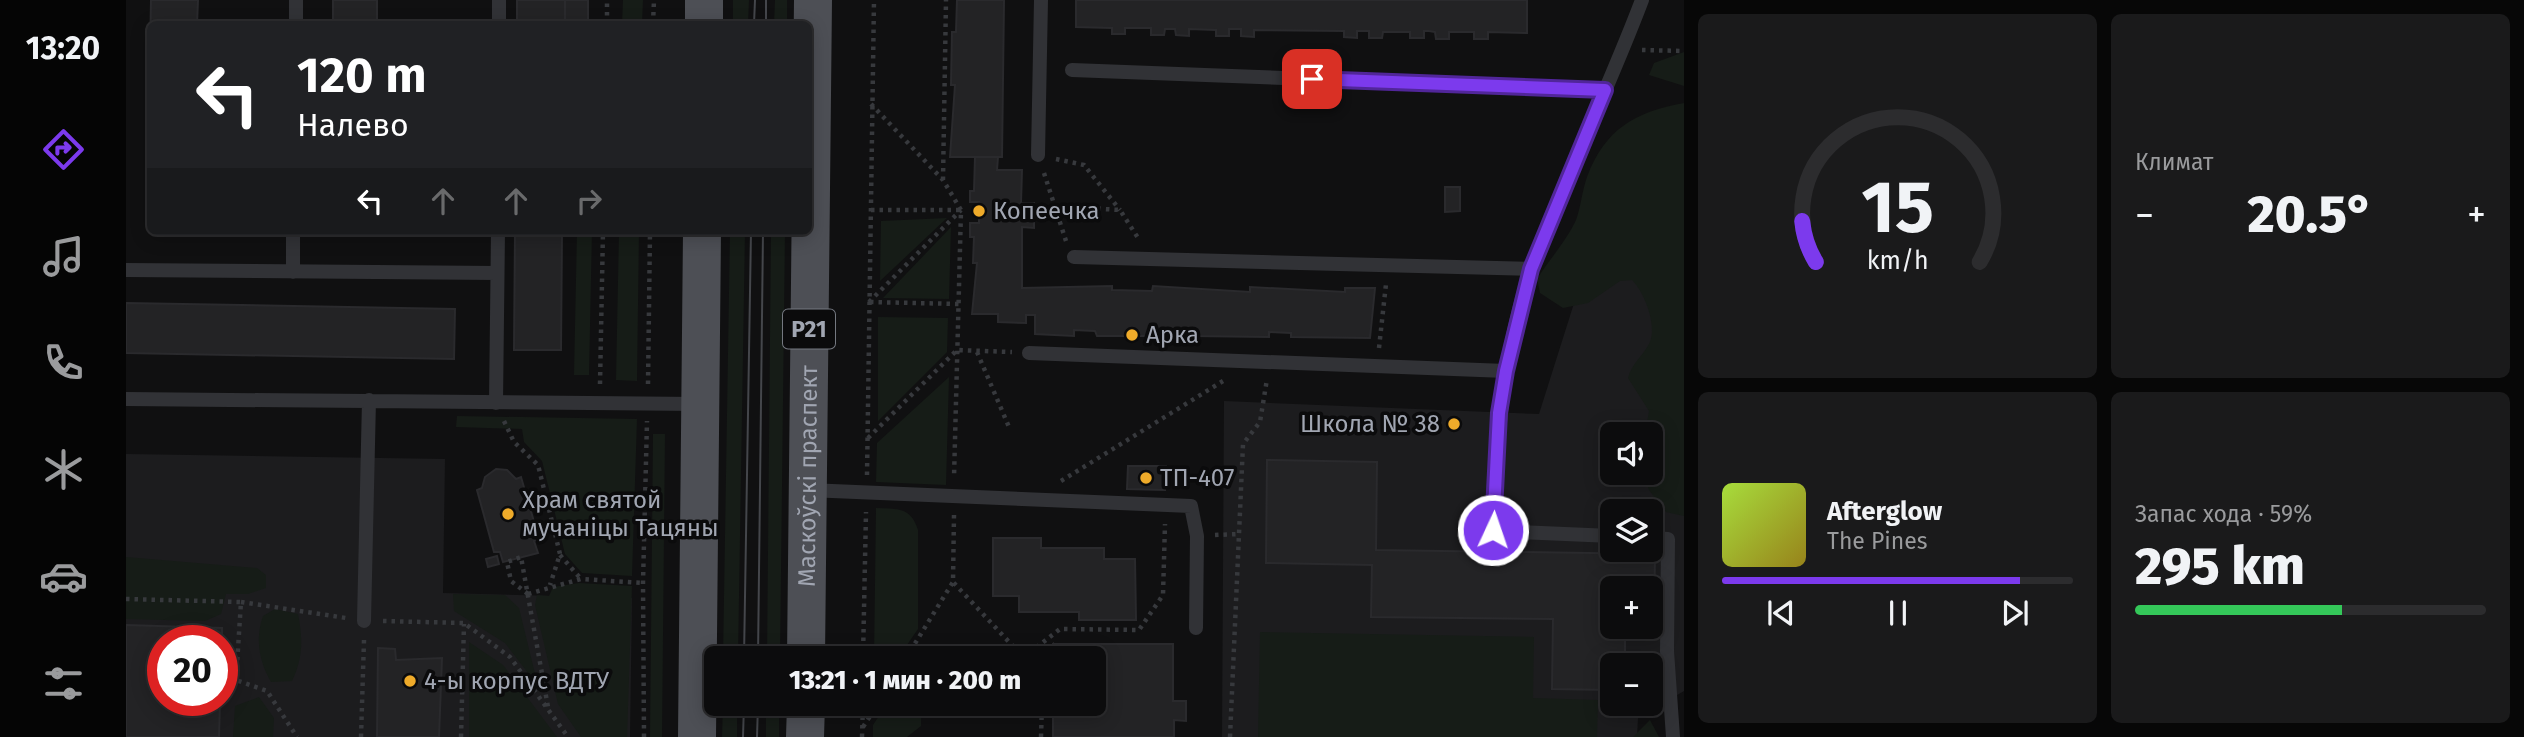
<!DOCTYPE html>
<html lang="ru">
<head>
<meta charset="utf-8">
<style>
	:root { --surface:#0c0c0d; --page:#1a1a1b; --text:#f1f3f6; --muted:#9a9b9d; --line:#2c2c2e; --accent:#7c3aed }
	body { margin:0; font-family:"Fira Sans",sans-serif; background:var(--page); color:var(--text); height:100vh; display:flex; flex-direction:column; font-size:26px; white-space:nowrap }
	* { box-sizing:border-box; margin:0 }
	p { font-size:23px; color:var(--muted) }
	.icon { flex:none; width:38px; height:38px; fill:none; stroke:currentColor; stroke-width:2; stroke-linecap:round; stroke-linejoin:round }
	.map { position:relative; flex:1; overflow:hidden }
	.details { display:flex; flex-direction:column; gap:14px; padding:14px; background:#070707; width:840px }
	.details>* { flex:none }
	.top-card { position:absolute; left:21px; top:21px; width:665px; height:214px; border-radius:10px; box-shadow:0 4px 18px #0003,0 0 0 2px var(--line); background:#202124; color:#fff; overflow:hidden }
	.controls { position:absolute; left:1474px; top:422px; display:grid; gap:14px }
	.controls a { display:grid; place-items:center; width:63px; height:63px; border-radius:10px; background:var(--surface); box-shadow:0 4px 18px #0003,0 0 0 2px var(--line); font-size:35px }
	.speed { position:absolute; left:21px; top:625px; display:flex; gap:14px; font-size:35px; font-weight:700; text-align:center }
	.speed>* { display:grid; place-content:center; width:91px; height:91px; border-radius:50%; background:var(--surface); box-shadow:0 4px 18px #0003,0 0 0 2px var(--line); line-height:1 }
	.speed .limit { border:10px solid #d22; background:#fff; color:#111 }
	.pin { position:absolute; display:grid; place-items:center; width:60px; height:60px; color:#fff; margin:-30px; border-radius:14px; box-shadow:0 4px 10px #0006 }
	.me { position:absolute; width:77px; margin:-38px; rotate:3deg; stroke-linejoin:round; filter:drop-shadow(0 0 5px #0008) }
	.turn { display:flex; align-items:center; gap:24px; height:147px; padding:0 35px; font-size:32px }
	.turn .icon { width:91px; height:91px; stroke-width:2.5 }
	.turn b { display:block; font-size:49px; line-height:60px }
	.lanes { display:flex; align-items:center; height:66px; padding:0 35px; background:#0003; justify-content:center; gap:35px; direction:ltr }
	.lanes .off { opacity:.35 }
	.big { font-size:52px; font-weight:800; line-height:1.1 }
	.details .card { flex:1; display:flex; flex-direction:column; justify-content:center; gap:10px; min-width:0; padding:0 24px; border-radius:10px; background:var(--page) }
	.details .dial { align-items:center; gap:0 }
	.dial svg { height:182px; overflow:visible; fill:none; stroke:var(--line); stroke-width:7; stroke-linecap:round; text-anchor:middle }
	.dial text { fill:var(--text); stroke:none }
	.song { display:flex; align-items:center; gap:21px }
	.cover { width:84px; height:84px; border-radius:10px; background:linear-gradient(135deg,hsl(80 70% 55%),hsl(50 70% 35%)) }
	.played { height:7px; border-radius:4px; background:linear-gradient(90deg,var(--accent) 85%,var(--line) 85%) }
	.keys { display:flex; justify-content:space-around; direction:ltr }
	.heat { display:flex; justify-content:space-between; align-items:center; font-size:38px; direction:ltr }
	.charge { height:10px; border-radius:5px; background:linear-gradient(90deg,#34c759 59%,var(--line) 0) }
	.details .tiles { flex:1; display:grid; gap:14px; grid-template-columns:repeat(2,1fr) }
	.trip { position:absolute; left:578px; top:646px; width:402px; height:70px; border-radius:10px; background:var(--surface); box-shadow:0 4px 18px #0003,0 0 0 2px var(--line); font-weight:800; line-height:70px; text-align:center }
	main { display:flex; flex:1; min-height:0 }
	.menu { display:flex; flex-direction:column; width:126px; justify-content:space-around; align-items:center; background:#050505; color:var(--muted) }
	.menu .icon { width:49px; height:49px }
	.menu .active { color:var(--accent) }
	.menu b { font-size:32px; color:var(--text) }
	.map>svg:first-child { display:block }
	.built { fill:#1c1c1e; fill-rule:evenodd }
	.green { fill:#161c17 }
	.building { fill:#232325; stroke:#2a2a2d; stroke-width:2 }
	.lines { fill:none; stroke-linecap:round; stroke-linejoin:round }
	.path { stroke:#37393d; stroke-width:4.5; stroke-dasharray:3.5 5; stroke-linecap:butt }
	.lane { stroke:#313236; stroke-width:14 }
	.primary { stroke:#4d4f55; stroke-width:38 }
	.tram { stroke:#44464b; stroke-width:2 }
	.route-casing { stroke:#51269a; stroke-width:18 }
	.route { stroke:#7c3aed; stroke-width:12 }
	.poi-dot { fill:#efab2a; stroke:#0b0b0c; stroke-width:2.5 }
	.labels { text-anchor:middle; stroke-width:7; stroke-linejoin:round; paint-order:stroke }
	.shield { fill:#0b0b0c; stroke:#747880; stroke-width:2 }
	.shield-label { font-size:23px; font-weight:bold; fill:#a1a6b2 }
	.poi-label { font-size:24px; fill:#a1a6b2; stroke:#0b0b0c; text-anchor:start }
	.street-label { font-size:24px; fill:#a1a6b2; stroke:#0b0b0c }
</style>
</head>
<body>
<main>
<nav class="menu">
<b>13:20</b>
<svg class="icon active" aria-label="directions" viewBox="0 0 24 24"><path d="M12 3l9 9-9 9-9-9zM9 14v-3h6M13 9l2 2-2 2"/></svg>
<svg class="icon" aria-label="music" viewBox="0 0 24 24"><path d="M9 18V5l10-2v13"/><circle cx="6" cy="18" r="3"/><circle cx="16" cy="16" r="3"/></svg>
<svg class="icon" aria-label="phone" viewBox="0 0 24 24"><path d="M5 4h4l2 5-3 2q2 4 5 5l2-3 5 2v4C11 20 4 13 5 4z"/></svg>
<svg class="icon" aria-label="climate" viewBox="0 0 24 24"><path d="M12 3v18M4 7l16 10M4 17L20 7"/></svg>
<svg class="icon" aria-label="car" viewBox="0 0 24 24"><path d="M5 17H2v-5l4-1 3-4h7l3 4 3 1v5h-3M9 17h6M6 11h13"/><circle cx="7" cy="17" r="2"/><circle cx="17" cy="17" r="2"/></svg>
<svg class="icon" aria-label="filters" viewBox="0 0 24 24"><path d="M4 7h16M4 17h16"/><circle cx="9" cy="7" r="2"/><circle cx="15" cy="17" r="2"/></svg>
</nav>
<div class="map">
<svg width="1558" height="737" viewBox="0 0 1558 737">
	<rect width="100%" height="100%" fill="#101011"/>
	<path class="built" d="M1558 119V691L1512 718 1511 737H1096L1098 401 1413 414 1504 126ZM1486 434H1524V472H1486ZM1486 511H1524V550H1486ZM1486 588H1524V626H1486ZM1486 665H1524V704H1486Z
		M0 454 319 459 317 593 506 598 504 737H0ZM37 640H96V700H37Z"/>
	<path class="green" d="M497 0H517L516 24H496Z
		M607 0H623L622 24H607Z
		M649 0H661V24H648Z
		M1558 52V86L1523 75 1528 63Z
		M1558 103V516L1540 512 1523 490 1517 473 1524 472V434H1519L1523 411 1502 378C1506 363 1516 357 1523 344 1532 327 1519 293 1506 280L1494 281 1462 303 1437 308 1414 293 1411 279C1423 260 1441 240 1450 220 1455 206 1456 191 1461 177 1479 129 1509 112 1558 103Z
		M821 218 754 281 755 221Z
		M825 227 823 299 757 298Z
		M451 231H466L463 375H448Z
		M493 231H513L511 381 490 380Z
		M604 231H619L612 658H597Z
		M645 231H659L654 658H641Z
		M752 317 822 318 821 352 752 421Z
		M823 377 820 485 750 482 751 443Z
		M331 416 511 419 506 576 456 573 439 554 416 461 398 442 396 429 330 427Z
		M527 434H539L536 737H524Z
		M750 508C772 509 785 507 792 530V629L772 658H748Z
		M0 557 131 568 140 575V588L122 594H100L95 614 79 621 0 619Z
		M453 583 506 586 501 737H455L432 704 409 605 411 595 423 596 427 587Z
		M327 594 379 595 393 608 412 686 379 643 328 611Z
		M149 609 172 614C177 639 177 658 166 681L145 682C133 661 129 639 137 616Z
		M1134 632 1408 637 1407 698 1472 700 1471 737H1132Z
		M343 642 377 665 431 737H343Z
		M133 697 148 718 147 737H107L109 706Z
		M597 704H611V737H596Z
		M640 704H653V737H640Z
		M761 704H795V726L781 737H747V725Z
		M1524 720 1533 737H1507Z"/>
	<path class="building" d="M25 0H72L71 24H24V216H21Z
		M207 0H251V24H207Z
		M391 0H462V24H391Z
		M391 0H439V24H391Z
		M439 0H462V24H439Z
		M831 0H878L876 157H824L829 85H825L826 32H830Z
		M950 0H1401V33L1362 32V39H1348V32H1323V39H1310L1309 32 1303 31H1298V38H1284V32H1257L1256 38H1243V31H1231V38L1218 37V31L1128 30V37L1115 36V29H1103V36H1090V30L1063 29V36L1050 35 1049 29H1039L1038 35H1025V28H999V34H986V28L950 27Z
		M849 157H872L871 170H896L895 203H908V228L896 227V288L986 286V290L1026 291 1027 286 1124 292V287L1219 292V288H1249L1244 338 1165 337V333L1143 332V337L1067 336V331H1045L1044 336H971L969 331 948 330V336L909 334V315H900V323L872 322V314H846L851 263H847L848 237H844V223H853V202H844V191H848Z
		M1319 187H1334V211L1319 212Z
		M389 231H436L435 350H388Z
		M389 231H436L435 350H388Z
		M0 303 329 309 328 359 0 353Z
		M1141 460 1251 462 1250 550 1529 554 1528 625H1524V588H1486V626H1499V665H1486V690L1426 689 1427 619 1245 617 1246 565 1140 563Z
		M1002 466H1040L1039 490 1001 489Z
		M370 469 381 470 390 479 395 477 413 539 408 541 412 553 377 562 374 552H368L351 490 356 488 359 477Z
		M867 538H915V548H978V559H1009L1010 620H953V612H893V596H867Z
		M371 556 373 564 362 567 360 559Z
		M0 625 96 628V640H37V700H94L93 737H0Z
		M927 644H1047V701H1060V721L1048 720V737H927V704H968V658H927Z
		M927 644V658H912Z
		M252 648 269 649 270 660 316 658 313 737H251Z"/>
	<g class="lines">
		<path class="path" d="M481 24V0
			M527 24 528 0
			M1516 50 1558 51
			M745 104 817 180 835 210 828 478
			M930 159 958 165 994 210
			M918 173 940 241
			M817 180 820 0
			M929 206 994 210 1014 241
			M745 210H835
			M743 302 835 210
			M744 302 833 304
			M1253 348 1260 284
			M851 352 883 427
			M474 384 477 231
			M522 384 524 231
			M378 421 388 442 412 465 434 554 424 585
			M742 438 831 350 886 352
			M741 475 748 0
			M935 481 1097 381
			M828 515 827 582 898 658
			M1089 535 1113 534
			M434 555 455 579
			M402 594 385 581 381 562 395 557 422 707
			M402 594 455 579 517 583
			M0 599 115 602 110 680 141 691 171 737
			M115 602 220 618
			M257 621 338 623 384 657 442 737
			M737 658 740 512
			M780 658 827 582
			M897 658 934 629 1013 630 1037 595 1039 524
			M737 727 752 704
			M235 737 238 640
			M335 737 338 624
			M518 737 517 583 521 421
			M736 737 737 704
			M915 737 916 704
			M1104 737 1117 444 1134 422 1141 379"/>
		<path class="lane" d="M170 24V0
			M373 24V0
			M946 70 1479 90
			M912 155 915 0
			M948 257 1405 269
			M0 270 371 273
			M167 272V231
			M903 353 1380 371
			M0 399 572 404
			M370 403 372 231
			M682 490 1065 506 1071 536 1070 628
			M1486 536 1367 531C1371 442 1376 352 1406 267 1439 177 1482 90 1516 0
			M1524 538 1542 539 1541 651 1547 737
			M238 621 243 400"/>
		<g class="primary">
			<path d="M578 24V0"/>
			<path id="s1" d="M680 658 687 0"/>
			<path d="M571 737 576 231"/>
			<path d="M679 737 680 704"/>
		</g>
		<path class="tram" d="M628 24 629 0
			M640 24V0
			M618 658 625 231
			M632 658 637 231
			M617 737 618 704
			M631 737 632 704"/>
	</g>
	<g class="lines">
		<defs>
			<path id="route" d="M1186 79 1479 90 1405 269 1380 371 1373 413 1367 530"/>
		</defs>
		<use href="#route" class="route-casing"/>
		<use href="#route" class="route"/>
	</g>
	<g class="poi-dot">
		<circle cx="853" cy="211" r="7"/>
		<circle cx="1006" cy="335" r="7"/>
		<circle cx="1328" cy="424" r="7"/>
		<circle cx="1020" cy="478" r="7"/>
		<circle cx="382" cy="514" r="7"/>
		<circle cx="284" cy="681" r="7"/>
	</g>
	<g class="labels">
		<rect class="shield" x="657" y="309.5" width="52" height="39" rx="5"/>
		<g class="shield-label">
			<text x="683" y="337">Р21</text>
		</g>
		<g class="poi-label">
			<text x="867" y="219">Копеечка</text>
			<text x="1020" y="343">Арка</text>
			<text x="1314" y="432" text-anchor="end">Школа № 38</text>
			<text x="1034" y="486">ТП-407</text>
			<text x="396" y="508">Храм святой<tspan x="396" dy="28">мучаніцы Тацяны</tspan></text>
			<text x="298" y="689">4-ы корпус ВДТУ</text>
		</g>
		<g class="street-label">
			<text dy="8" stroke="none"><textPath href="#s1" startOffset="182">Маскоўскі праспект</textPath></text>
		</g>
	</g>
</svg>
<div class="controls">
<a><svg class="icon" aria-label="sound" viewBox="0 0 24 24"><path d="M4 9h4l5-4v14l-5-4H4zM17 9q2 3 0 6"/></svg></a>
<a><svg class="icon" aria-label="layers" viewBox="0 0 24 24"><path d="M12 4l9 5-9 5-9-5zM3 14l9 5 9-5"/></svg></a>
<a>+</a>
<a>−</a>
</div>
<div class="speed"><div class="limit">20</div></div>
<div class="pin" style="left:1186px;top:79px;background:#d93025"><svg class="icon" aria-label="arrive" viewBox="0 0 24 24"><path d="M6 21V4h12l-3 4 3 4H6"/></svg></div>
<svg class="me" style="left:1367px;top:530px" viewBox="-20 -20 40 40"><circle r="17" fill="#7c3aed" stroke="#fff" stroke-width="3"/><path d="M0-11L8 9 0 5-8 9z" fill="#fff"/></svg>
<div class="trip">13:21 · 1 мин · 200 m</div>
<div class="top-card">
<div class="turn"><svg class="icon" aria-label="left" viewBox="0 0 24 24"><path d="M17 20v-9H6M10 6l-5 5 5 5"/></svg><div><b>120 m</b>Налево</div></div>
<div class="lanes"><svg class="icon" aria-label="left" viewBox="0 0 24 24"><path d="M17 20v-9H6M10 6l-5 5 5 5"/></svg><svg class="icon off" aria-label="ahead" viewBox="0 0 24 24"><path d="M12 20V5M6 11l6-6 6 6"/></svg><svg class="icon off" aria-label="ahead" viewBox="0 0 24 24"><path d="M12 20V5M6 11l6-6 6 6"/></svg><svg class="icon off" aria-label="right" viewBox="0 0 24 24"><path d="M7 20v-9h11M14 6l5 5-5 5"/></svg></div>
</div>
</div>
<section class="details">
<div class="tiles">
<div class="card dial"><svg viewBox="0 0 100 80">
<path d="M14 69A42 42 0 1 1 86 69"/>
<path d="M14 69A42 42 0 0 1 8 51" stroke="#7c3aed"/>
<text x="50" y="56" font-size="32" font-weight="700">15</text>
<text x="50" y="72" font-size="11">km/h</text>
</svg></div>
<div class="card"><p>Климат</p>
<div class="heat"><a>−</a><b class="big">20.5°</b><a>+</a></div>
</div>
<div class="card">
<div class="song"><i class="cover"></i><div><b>Afterglow</b><p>The Pines</p></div></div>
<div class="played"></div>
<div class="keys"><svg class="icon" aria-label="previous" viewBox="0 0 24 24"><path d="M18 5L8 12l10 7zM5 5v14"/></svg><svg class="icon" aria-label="pause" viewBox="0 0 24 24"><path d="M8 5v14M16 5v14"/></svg><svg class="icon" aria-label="next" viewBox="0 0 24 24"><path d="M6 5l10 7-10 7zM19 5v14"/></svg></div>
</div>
<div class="card"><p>Запас хода · 59%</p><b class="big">295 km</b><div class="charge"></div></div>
</div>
</section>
</main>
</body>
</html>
